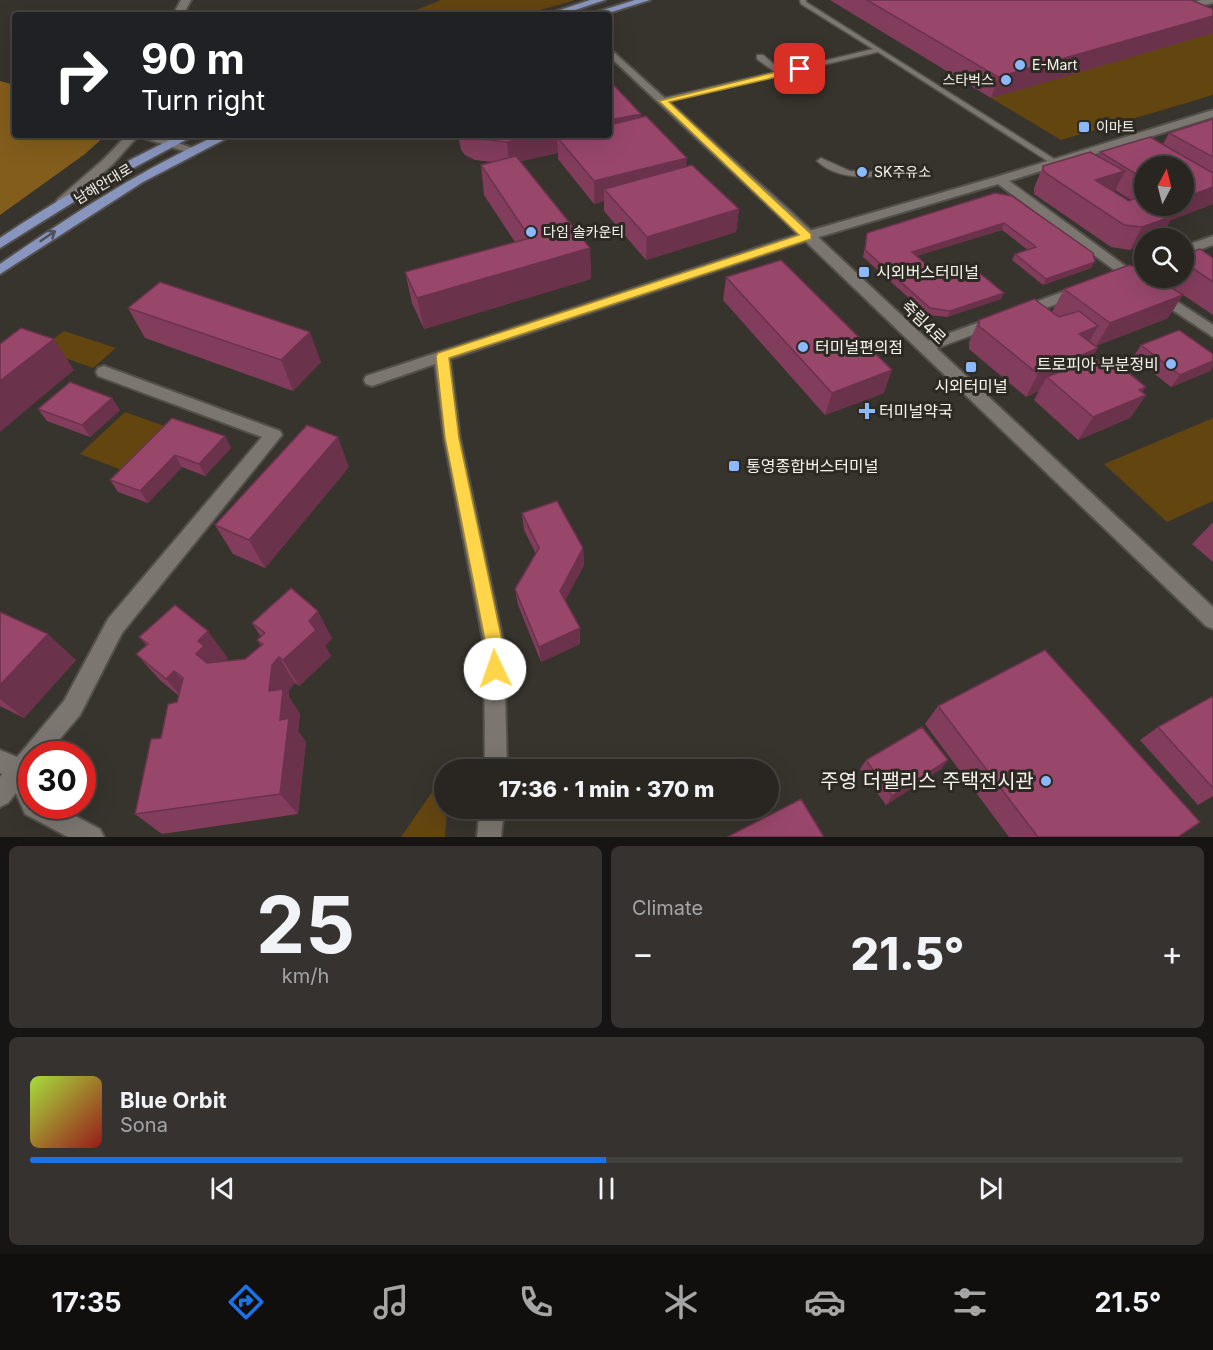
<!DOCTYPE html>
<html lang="en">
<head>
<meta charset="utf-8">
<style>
	:root { --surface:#292622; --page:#35322f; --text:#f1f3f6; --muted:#a5a5a5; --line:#454340; --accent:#1a73e8 }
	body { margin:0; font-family:Inter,"Noto Sans KR",sans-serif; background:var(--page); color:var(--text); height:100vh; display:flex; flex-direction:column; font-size:22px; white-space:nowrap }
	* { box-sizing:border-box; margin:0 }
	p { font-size:20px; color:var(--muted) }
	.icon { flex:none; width:33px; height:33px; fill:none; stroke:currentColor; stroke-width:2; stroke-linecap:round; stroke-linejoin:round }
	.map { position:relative; height:837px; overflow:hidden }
	.sheet { display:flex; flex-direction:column; gap:9px; padding:9px; background:#171513; flex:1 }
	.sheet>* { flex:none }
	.hud { position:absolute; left:12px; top:12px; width:600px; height:126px; border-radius:6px; box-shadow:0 6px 24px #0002,0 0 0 2px var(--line); background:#202124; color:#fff; overflow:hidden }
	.needle { width:39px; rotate:7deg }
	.tools { position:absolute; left:1134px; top:156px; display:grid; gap:12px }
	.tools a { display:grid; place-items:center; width:60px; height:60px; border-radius:50%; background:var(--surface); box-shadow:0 6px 24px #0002,0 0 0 2px var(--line); font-size:30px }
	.speed { position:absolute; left:18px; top:741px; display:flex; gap:12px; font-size:30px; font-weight:700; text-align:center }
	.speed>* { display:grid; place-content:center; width:78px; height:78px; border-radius:50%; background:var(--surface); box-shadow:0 6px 24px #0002,0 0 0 2px var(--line); line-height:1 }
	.speed .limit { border:9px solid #d22; background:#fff; color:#111 }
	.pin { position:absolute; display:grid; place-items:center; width:51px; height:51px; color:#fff; margin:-26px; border-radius:12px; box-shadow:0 3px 9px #0006 }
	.me { position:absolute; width:66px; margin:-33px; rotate:357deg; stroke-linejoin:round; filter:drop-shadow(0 0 4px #0008) }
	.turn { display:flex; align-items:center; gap:21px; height:126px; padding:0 30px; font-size:27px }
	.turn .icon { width:78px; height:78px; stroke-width:2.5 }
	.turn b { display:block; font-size:42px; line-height:51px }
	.big { font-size:45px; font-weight:800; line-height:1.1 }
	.sheet .widget { flex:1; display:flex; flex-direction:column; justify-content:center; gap:9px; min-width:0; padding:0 21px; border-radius:9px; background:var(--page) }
	.sheet .dial { align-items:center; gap:0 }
	.dial b { font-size:78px; line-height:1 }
	.song { display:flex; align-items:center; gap:18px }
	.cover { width:72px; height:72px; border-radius:9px; background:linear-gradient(135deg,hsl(80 70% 55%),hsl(0 70% 35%)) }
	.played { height:6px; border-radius:3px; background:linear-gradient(90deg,var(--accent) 50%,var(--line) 50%) }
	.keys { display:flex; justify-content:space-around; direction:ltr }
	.heat { display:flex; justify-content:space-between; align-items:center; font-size:33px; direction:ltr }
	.sheet .tiles { flex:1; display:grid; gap:9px; grid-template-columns:1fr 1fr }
	.widget:last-child { grid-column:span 2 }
	.trip { position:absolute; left:434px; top:759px; width:345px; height:60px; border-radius:30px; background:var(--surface); box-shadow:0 6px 24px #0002,0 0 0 2px var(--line); font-weight:800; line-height:60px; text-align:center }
	.tab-bar { display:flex; height:96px; justify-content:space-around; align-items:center; background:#100f0e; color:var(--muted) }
	.tab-bar .icon { width:42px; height:42px }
	.tab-bar .current { color:var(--accent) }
	.tab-bar b { font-size:27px; color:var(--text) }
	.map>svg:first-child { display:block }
	.green { fill:#634510 }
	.forest { fill:#835d1c }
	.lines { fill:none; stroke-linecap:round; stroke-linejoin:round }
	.service-casing { stroke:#534f4a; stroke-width:3 }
	.minor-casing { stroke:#534f4a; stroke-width:4 }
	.tertiary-casing { stroke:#534f4a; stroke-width:4 }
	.primary-casing { stroke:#534f4a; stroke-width:4 }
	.service { fill:#7b766f; fill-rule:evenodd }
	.minor { fill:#7b766f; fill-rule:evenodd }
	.tertiary { fill:#7b766f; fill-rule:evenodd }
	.primary { fill:#8895be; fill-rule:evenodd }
	.wall { fill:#833d5c; fill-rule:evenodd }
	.shaded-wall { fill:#6a324b }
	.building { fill:#98476b; stroke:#6a324b; stroke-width:1.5 }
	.oneway { stroke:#4d4f59 }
	.route { fill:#ffd54a; stroke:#a68a30; stroke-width:1.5 }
	.poi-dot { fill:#8cb9fc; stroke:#2d2923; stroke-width:2 }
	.labels { text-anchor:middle; stroke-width:6; stroke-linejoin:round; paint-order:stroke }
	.far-poi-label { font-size:14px; fill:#f7f4f0; stroke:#2d2923; text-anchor:start }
	.far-street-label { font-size:14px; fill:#f7f4f0; stroke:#2d2923 }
	.poi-label { font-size:16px; fill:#f7f4f0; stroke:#2d2923; text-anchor:start }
	.street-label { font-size:16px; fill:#f7f4f0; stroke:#2d2923 }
	.near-poi-label { font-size:20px; fill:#f7f4f0; stroke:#2d2923; text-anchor:end }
</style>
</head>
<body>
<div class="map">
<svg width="1213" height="837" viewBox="0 0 1213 837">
	<rect width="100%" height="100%" fill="#37332d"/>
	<path class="green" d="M441 0H575L523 15H404Z
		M1213 25V95L1061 140 991 98 1212 33Z
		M64 331 116 348 93 368 40 349Z
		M125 412 176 430 132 474 80 454Z
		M1213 418V501L1167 522 1104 464Z
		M444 775V808L447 809 445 837H401Z"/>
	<path class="forest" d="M0 81 15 85V135H106L85 154 0 215Z"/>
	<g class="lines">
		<defs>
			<path id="service" d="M800 0H806V2L1059 162 1052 164 878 52 660 103V99L775 72 757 59V55H763L782 71 873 49 801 4Z
				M821 158 850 171 870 172 903 168 907 171C902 174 896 175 889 175 865 178 836 179 817 161Z"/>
			<path id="minor" d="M181 0H191L183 15H173Z
				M1201 0H1213V3L1187 9 1182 6Z
				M1213 110V117L1009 181 1135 273C1130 279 1117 283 1109 281L1107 278 1117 272 998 184 812 239 450 359 460 438 504 645 507 770H485L484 645 444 438 435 364 372 386 366 384 364 380 366 376 802 233 996 177Z
				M127 135H155L198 150 192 154 138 136 112 165 66 205H58L56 202 58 199 104 159Z
				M1213 236V245L1184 255V246Z
				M1079 286 1084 288 1086 291 1084 294 1021 317 1014 312 1016 309Z
				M1158 289 1213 325V337L1153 297 1151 294Z
				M994 317 1001 322 999 325 924 353 916 348 919 344Z
				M104 366 280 431 282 435 122 633 80 715 47 754H32V806H56L100 829 104 837H68L25 814 16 793 8 803 0 807V777L2 774 0 773V750L17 757 24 749 64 701 108 619 262 437 98 376 96 372 98 368Z
				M480 808H504L501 837H477Z"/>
			<path id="tertiary" d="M609 48 788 209 1213 607V629L1206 626 778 215 609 56Z"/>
			<path id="primary" d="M590 0H605L560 15H545Z
				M635 0H650L602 15H587Z
				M180 135H195L96 188 0 248V238C58 199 117 165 180 135Z
				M218 135H233L143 182 0 274V264C70 216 140 170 218 135Z"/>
		</defs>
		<use href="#service" class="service-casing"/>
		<use href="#minor" class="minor-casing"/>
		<use href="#tertiary" class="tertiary-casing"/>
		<use href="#primary" class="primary-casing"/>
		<use href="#service" class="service"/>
		<use href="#minor" class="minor"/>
		<use href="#tertiary" class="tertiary"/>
		<use href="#primary" class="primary"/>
	</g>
	<path class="wall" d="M830 0H1191L1213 9V33L991 98Z
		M640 118 686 166 739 209 736 232 646 260 604 211V201L594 204 558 159V153L520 161 590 248 591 279 424 329 412 303 405 272 515 242 484 195 481 165 493 162 475 160 465 155 461 150 458 135H609Z
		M1213 119V204L1171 220 1144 238V244L1130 250 1111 247 1034 194V188L1043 166 1098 156 1100 152 1163 144 1169 133ZM1144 166H1184V206H1144ZM1115 190 1131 200 1129 201 1114 192Z
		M995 193 1091 268 1043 285 1012 260 1015 254 1028 250 1002 230 916 256 945 281 1001 299 947 317 928 315 863 257 867 233Z
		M1184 254 1213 258V315L1161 280 1162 278H1184Z
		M726 277 884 393 825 415 723 300Z
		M1064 289 1168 318 1096 346 1090 341 1091 359 1146 395 1130 418 1078 440 1034 400 1039 391 1026 397 969 349V342L979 320 1060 317 1052 312Z
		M128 308 321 362 293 391 145 338Z
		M1141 345 1213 354V366L1210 371 1171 387 1133 357Z
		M38 409 120 410 90 437 47 421Z
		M225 436 231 448 205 476 182 467 148 503 118 492 110 480Z
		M349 467 265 568 233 554 215 525Z
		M522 513 583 548 584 565 565 600 580 644 541 662 518 605 515 589 536 554 524 530Z
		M1213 522V562L1192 544Z
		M0 612 76 660 24 718 0 706Z
		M252 623 332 638 325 646 331 656 299 686 295 683 289 690V697L300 714 298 731 306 742 298 814 162 834 135 814 161 738 177 702 179 696 160 680 136 654 146 645 139 637 228 658 224 661 245 659 261 646 257 640 261 637Z
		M1213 696V796L1198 805 1140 740 1158 727Z
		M938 706 1178 837H1009L925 724Z
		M866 760H948L941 769 886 805 860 769Z"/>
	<path class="shaded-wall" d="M1213 16V33L991 98 998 77Z
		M641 114 640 135 557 137 558 153 509 164 507 142 540 135H609V120Z
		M687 158 685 180 604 189V201L594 204V181Z
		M1125 171 1113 194 1095 180Z
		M1213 187V204L1171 220 1160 238H1144V244L1130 250 1142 227 1167 218 1175 206H1184V198Z
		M739 209 736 232 646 260 647 237Z
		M1004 223 1002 230 910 258 912 252Z
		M590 248 591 279 424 329 417 298Z
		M1095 262 1091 268 1043 285 1046 279Z
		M1004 293 1001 299 947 317 950 311Z
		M1183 295 1168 318 1096 346 1110 323Z
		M1098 326 1085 349 1079 334Z
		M310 332 321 362 293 391 281 360Z
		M54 339 74 370 0 432V381Z
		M1098 348 1084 371 1047 377 1039 391 1026 397 1038 374Z
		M1213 361V366L1210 371 1171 387 1180 375Z
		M892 370 884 393 825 415 832 393Z
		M1146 387 1138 398 1146 395 1130 418 1078 440 1093 417 1139 390Z
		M112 398 120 410 90 437 82 425Z
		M225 436 231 448 205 476 199 464Z
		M338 437 349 467 265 568 249 540Z
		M175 455 182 467 148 503 140 491Z
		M583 548 584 565 562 607 560 591Z
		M318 611 332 638 325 646 331 656 299 686 283 660 309 621Z
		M580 628V644L541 662 539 647Z
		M208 631 228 658 219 666 217 680 196 654 198 641Z
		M48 634 76 660 24 718 0 699V685Z
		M279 657 295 683 289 690V697L300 714 298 731 306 742 298 814 280 794V720L269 691 272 665Z
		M174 671 196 696 188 704 166 679Z
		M948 760 941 769 886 805 892 796Z"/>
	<path class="building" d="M867 0H1191L1213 9V16L998 77Z
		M609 80 641 114 609 120Z
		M646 116 687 158 594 181 557 137 565 135H609V125Z
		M1213 119V157L1169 133Z
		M465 135H540L507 142 472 138Z
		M1150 137 1213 173V187L1184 198V166H1144V179L1100 152Z
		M1090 152 1125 171 1095 180 1129 201 1140 196 1144 199V206H1155L1173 216 1142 227 1124 225 1044 172 1043 166Z
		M516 156 590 248 417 298 405 272 530 238 481 165Z
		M692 165 739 209 647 237 604 189Z
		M995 193 1012 196 1093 253 1095 262 1046 279 1015 254 1036 247 1004 223 912 252 945 281 977 271 1004 293 950 311 930 308 865 250 867 233Z
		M1200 249 1213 258V282L1184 262V254Z
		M781 260 892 370 832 393 726 277Z
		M1129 265 1144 269V278H1157L1183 295 1110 323 1064 289Z
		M160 282 310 332 281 360 128 308Z
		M1034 299 1059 317 1079 311 1098 326 1079 334 1098 348 1038 374 979 326V320Z
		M21 328 54 339 0 381V344Z
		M1179 330 1213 354V361L1180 375 1141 345Z
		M1095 358 1105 366 1115 362 1146 387 1139 390 1146 395 1093 417 1047 377Z
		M70 382 112 398 82 425 38 409Z
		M172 418 225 436 199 464 175 455 140 491 110 480Z
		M307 425 338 437 249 540 215 525Z
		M557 501 583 548 560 591 580 628 539 647 515 589 539 548 522 513Z
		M291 588 318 611 309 621 316 630 283 660 279 657 272 665 269 691 283 689 280 720 289 718 280 794 135 814 151 739 161 738 168 704 177 702 183 678 174 671 166 679 136 654 148 644 139 637 175 605 208 631 198 641 204 646 196 654 207 663 245 659 263 644 257 640 265 633 252 623Z
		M0 612 48 634 0 685Z
		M1045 650 1200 822 1178 837H1038L938 706Z
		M1213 696V788L1158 727Z
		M922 727 948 760 892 796 866 760Z
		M801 799 824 837H727Z"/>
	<defs><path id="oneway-shaft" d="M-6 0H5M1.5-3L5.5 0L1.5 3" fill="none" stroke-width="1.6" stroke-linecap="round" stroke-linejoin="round" transform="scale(1.5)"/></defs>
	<use class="oneway" href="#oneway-shaft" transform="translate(48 236) rotate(-34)"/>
	<path class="route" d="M800 66 803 67V71L669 102 811 234V239L449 358 459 438 503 645 504 669 501 675 495 678 489 675 486 669V645L445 438 436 356 438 353 799 235 659 101Z"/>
	<g class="poi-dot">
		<circle cx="1020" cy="65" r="6"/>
		<circle cx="1006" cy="80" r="6"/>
		<rect x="1078" y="121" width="12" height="12" rx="3"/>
		<circle cx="862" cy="172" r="6"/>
		<circle cx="531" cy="232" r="6"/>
		<rect x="858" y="266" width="12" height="12" rx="3"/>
		<circle cx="803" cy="347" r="6"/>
		<circle cx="1171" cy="364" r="6"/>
		<rect x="965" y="361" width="12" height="12" rx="3"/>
		<path d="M864 402h6v6h6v6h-6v6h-6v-6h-6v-6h6z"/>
		<rect x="728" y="460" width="12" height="12" rx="3"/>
		<circle cx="1046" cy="781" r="6"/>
	</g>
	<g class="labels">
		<g class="far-poi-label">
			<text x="1032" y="70">E-Mart</text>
			<text x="994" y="85" text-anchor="end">스타벅스</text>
			<text x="1096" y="132">이마트</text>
			<text x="874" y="177">SK주유소</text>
			<text x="543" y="237">다임 솔카운티</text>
		</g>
		<g class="far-street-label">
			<text transform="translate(103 184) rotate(-31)" y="5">남해안대로</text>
		</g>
		<g class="poi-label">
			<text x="876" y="278">시외버스터미널</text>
			<text x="815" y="353">터미널편의점</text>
			<text x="1159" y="370" text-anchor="end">트로피아 부분정비</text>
			<text x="971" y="392" text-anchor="middle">시외터미널</text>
			<text x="879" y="417">터미널약국</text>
			<text x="746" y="472">통영종합버스터미널</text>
		</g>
		<g class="street-label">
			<text transform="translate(924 322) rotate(44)" y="6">죽림4로</text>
		</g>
		<g class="near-poi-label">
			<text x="1034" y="788">주영 더팰리스 주택전시관</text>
		</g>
	</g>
</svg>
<div class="tools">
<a><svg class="needle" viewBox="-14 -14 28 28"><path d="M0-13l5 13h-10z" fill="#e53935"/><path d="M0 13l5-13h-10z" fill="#a5a5a5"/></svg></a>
<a><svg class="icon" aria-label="search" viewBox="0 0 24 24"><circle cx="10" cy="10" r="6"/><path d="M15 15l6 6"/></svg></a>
</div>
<div class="speed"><div class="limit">30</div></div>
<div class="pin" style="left:800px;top:69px;background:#d93025"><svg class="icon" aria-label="arrive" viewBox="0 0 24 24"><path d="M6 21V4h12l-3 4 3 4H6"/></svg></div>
<svg class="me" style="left:495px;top:669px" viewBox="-20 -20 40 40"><circle r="19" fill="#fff"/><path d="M0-13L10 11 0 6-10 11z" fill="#ffd54a"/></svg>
<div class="trip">17:36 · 1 min · 370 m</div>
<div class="hud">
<div class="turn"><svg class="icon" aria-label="right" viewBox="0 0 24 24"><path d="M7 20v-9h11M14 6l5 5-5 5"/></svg><div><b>90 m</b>Turn right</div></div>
</div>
</div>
<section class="sheet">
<div class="tiles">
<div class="widget dial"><b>25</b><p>km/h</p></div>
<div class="widget"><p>Climate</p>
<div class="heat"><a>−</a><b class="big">21.5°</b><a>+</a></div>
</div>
<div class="widget">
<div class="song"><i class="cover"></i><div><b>Blue Orbit</b><p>Sona</p></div></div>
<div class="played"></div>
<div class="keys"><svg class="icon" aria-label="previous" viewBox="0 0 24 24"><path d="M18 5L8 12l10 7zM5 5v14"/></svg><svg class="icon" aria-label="pause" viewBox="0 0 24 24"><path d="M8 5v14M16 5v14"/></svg><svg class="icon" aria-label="next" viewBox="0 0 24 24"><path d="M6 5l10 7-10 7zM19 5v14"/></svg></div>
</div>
</div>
</section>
<nav class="tab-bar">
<b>17:35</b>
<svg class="icon current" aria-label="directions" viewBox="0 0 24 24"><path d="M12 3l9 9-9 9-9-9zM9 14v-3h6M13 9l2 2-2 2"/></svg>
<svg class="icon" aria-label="music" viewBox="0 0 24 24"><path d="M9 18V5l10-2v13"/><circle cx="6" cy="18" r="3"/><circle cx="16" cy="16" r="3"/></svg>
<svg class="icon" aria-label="phone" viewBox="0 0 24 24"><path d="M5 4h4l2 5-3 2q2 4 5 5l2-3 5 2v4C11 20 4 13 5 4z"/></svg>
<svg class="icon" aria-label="climate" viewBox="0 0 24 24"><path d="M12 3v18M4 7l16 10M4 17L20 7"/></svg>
<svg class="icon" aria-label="car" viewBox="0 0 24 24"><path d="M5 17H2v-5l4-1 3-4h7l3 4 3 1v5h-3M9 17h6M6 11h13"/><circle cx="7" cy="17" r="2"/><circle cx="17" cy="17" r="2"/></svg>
<svg class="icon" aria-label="filters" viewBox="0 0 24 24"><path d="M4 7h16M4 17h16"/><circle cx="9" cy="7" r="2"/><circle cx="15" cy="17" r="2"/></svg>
<b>21.5°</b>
</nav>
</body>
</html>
